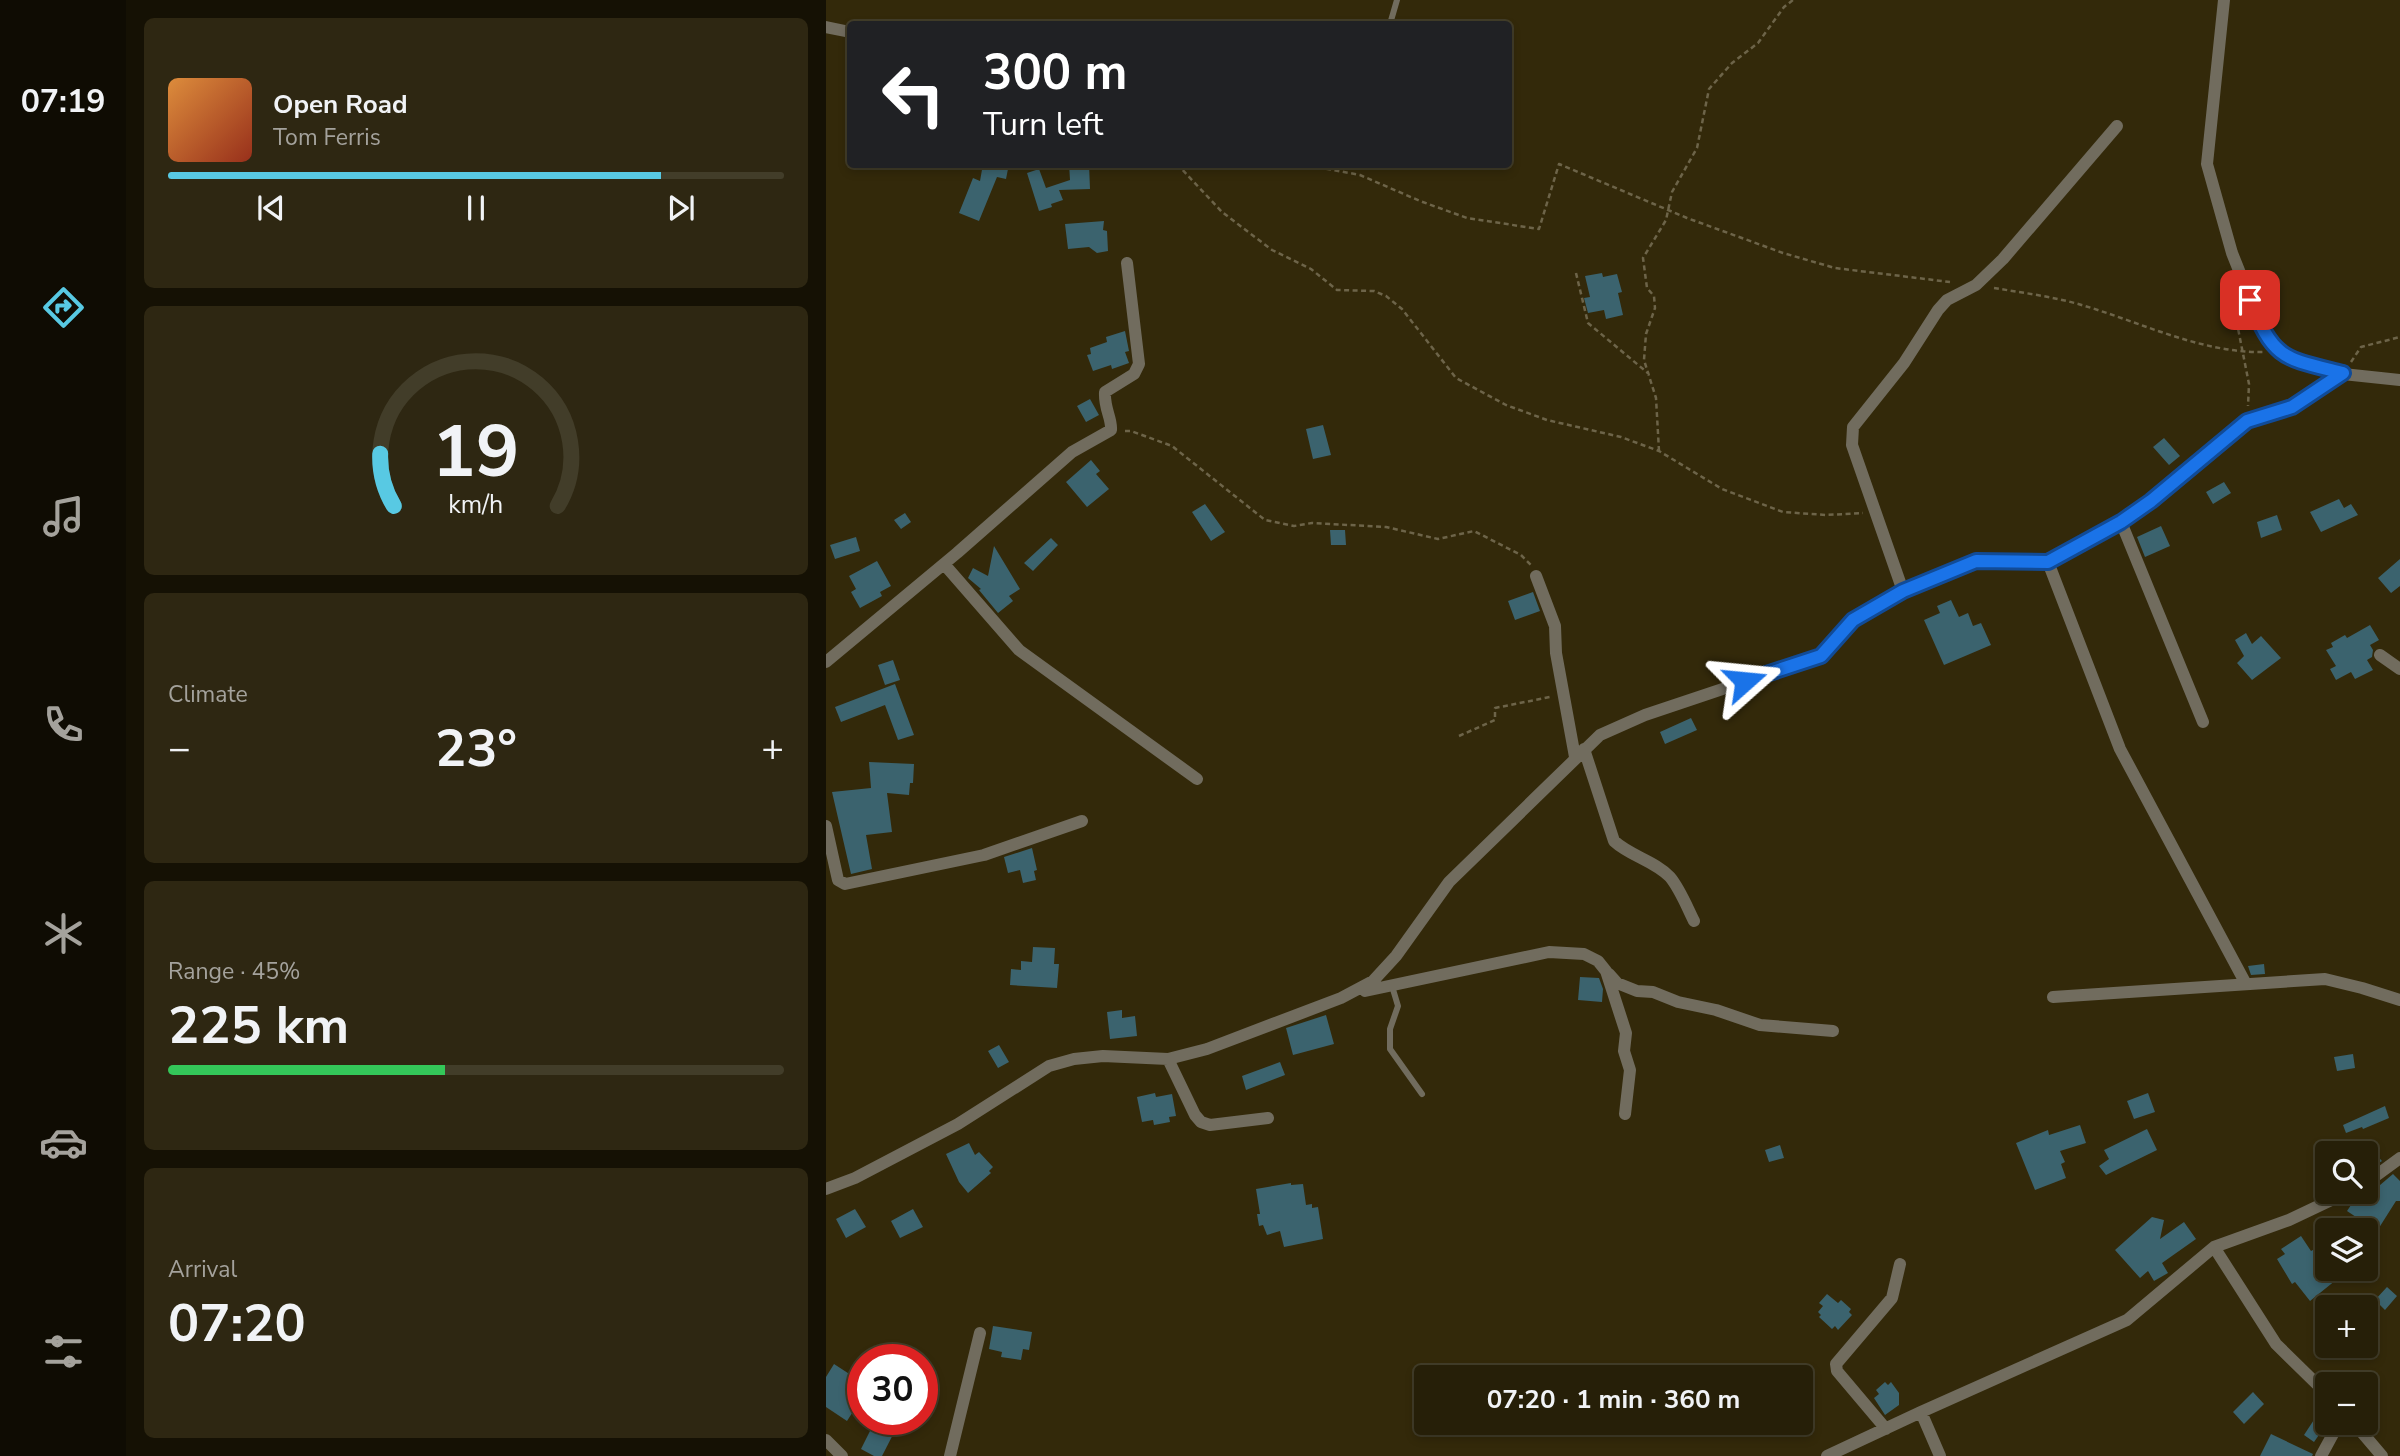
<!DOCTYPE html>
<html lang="en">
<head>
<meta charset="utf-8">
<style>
	:root { --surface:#261f08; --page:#2e2712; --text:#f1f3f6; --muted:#a4a29c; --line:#423d29; --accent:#58c9e3 }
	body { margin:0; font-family:"Nunito Sans",sans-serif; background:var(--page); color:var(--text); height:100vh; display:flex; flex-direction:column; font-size:26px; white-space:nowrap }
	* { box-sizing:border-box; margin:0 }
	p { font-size:23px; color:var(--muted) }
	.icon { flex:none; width:38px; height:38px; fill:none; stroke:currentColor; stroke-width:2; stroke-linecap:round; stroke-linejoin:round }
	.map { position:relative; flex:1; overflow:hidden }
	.drawer { display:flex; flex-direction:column; gap:18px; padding:18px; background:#151104; width:700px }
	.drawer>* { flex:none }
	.banner { position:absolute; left:21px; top:21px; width:665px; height:147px; border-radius:7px; box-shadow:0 4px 10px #0003,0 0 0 2px var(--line); background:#202124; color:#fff; overflow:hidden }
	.controls { position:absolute; left:1489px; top:1141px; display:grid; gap:14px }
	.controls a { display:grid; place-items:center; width:63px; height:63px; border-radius:7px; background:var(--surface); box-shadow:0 4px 10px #0003,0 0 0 2px var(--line); font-size:35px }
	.speed { position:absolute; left:21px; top:1344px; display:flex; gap:14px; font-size:35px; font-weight:700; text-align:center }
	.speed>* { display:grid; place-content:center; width:91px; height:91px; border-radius:50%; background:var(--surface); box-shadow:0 4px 10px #0003,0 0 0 2px var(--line); line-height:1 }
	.speed .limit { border:10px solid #d22; background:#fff; color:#111 }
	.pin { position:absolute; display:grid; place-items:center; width:60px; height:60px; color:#fff; margin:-30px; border-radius:14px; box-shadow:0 4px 10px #0006 }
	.me { position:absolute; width:77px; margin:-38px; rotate:72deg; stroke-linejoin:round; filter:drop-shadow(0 0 5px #0008) }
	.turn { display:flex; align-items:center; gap:24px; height:147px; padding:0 21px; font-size:32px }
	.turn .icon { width:91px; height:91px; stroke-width:2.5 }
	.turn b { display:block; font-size:49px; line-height:60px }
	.big { font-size:52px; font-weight:700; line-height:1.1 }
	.drawer .tile { flex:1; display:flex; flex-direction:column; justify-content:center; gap:10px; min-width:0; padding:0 24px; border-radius:10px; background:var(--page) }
	.drawer .dial { align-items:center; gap:0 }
	.dial svg { height:182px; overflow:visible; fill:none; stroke:var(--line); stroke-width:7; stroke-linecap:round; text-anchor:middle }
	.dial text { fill:var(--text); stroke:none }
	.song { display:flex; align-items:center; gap:21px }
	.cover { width:84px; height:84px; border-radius:10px; background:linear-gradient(135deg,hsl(30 70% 55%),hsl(10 70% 35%)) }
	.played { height:7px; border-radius:4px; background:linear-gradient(90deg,var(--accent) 80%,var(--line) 80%) }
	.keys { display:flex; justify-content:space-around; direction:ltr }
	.heat { display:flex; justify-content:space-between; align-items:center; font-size:38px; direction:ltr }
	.charge { height:10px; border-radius:5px; background:linear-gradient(90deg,#34c759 45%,var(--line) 0) }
	.trip { position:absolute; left:588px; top:1365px; width:399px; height:70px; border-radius:7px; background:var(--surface); box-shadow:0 4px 10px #0003,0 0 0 2px var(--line); font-weight:700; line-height:70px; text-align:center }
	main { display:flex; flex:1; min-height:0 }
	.tab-bar { display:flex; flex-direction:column; width:126px; justify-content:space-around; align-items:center; background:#0f0c03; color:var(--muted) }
	.tab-bar .icon { width:49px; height:49px }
	.tab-bar .active { color:var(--accent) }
	.tab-bar b { font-size:32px; color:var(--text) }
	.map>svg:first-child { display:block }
	.building { fill:#3b636e }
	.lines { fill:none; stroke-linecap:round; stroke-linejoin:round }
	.path { stroke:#6d6449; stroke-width:2.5; stroke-dasharray:5 3.5; stroke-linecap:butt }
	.lane { stroke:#716c5e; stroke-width:6 }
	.street { stroke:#716c5e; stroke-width:12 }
	.route-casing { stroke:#114b97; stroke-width:18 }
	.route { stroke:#1a73e8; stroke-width:12 }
</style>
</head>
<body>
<main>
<nav class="tab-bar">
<b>07:19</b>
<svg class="icon active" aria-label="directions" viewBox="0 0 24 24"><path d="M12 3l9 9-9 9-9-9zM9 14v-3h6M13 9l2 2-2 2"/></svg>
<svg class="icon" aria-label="music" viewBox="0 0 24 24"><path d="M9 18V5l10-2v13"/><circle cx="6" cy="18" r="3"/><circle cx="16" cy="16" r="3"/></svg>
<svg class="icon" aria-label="phone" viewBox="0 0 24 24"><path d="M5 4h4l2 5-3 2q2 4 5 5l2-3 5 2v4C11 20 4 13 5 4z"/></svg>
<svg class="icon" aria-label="climate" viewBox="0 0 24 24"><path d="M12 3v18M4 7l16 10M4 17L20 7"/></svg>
<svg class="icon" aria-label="car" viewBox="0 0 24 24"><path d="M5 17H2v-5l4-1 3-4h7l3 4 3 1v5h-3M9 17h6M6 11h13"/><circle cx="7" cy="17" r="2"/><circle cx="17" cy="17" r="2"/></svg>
<svg class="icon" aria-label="filters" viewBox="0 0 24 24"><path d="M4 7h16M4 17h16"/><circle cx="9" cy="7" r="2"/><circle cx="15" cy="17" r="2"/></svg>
</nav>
<section class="drawer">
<div class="tile">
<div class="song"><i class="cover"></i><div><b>Open Road</b><p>Tom Ferris</p></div></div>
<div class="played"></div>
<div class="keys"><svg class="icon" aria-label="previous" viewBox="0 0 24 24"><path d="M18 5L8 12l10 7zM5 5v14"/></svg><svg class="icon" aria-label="pause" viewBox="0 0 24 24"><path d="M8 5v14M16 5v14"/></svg><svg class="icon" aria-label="next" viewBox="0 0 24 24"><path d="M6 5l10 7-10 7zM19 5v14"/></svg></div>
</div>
<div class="tile dial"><svg viewBox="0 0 100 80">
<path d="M14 69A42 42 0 1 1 86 69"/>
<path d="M14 69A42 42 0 0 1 8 46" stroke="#58c9e3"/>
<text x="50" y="56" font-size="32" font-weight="700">19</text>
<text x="50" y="72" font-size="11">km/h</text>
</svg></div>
<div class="tile"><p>Climate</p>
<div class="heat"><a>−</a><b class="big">23°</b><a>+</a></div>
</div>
<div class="tile"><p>Range · 45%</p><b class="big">225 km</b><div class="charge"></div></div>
<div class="tile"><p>Arrival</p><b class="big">07:20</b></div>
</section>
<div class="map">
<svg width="1574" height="1456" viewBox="0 0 1574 1456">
	<rect width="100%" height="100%" fill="#33290a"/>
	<path class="building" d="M157 164H183L180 179 171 177 153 221 133 213 147 178 154 181Z
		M243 164H263L264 189 233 190 237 200 225 204 226 207 213 211 201 173 213 169 220 188 244 180Z
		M278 221 277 230 281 231 282 251 271 253 263 247 242 249 239 224Z
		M776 273 777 277 791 274 796 292 792 293 797 315 780 319 778 310 762 313 758 298 764 297 759 276Z
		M299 331 303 351 299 352 303 363 286 369 285 365 267 371 261 355 265 354 264 348 281 342 280 337Z
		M264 399 273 415 260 422 251 406Z
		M497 425 505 455 487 459 480 429Z
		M1338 438 1354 456 1343 465 1327 447Z
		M265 460 274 471 270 474 283 489 261 507 240 482Z
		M1398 482 1405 493 1387 504 1380 492Z
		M1513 499 1518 508 1525 504 1532 515 1495 532 1484 512Z
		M379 504 399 532 385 541 366 512Z
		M79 513 85 522 75 529 68 520Z
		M1451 515 1456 530 1435 538 1431 522Z
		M1335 526 1344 546 1319 557 1311 537Z
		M504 530H519L520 545H505Z
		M30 537 34 551 9 559 4 545Z
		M225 538 232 545 207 571 198 563Z
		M168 546 194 589 183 596 187 601 172 613 153 590 155 589 142 578 147 568 162 576Z
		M1574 559V586L1565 593 1552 578Z
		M51 561 65 586 54 592 56 596 34 608 25 592 30 589 23 576Z
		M707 592 714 611 689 620 682 601Z
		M1125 600 1133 617 1142 613 1147 626 1155 623 1165 645 1118 665 1098 620 1114 613 1111 606Z
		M1544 625 1553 640 1544 645 1547 650 1546 657 1541 660 1547 670 1529 679 1525 672 1510 680 1504 669 1510 666 1500 650 1507 647 1505 643 1519 635 1521 638Z
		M1420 633 1426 644 1435 636 1455 658 1426 680 1411 663 1418 656 1409 640Z
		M67 660 74 680 59 685 52 665Z
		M69 684 88 735 72 740 59 705 15 722 9 707Z
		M865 718 871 730 839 744 834 732Z
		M43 762 88 764 87 783H84L83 795 61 793 66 832 40 835 46 869 25 874 6 792 45 788Z
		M206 848 211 870 208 871 210 880 197 883 194 870 182 873 178 857Z
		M207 947 229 948 228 964H233L231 988 184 985 185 969 195 970V961L206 962Z
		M1438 964 1439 974 1425 975 1422 966Z
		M754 977 773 978 777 989 776 1002 752 1000Z
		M296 1010V1018L309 1016 311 1036 284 1039 281 1012Z
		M500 1015 508 1044 467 1055 460 1028Z
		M173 1045 183 1062 172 1068 162 1051Z
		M1527 1054 1529 1068 1511 1071 1508 1057Z
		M454 1062 459 1075 420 1090 416 1076Z
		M329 1093 330 1097 346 1094 350 1116 343 1117 344 1122 328 1125 327 1120 316 1122 311 1097Z
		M1322 1093 1329 1112 1308 1119 1301 1101Z
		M1559 1106 1563 1118 1537 1129 1536 1127 1520 1133 1517 1125Z
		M1254 1125 1260 1143 1234 1151 1239 1162 1235 1164 1240 1178 1209 1190 1190 1143 1222 1130 1223 1135Z
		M1321 1129 1331 1150 1280 1175 1273 1166 1283 1159 1278 1150Z
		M143 1143 149 1155 153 1152 167 1167 163 1171 165 1173 142 1193 133 1182 120 1154Z
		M954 1145 958 1158 943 1162 939 1150Z
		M1542 1146 1556 1161 1548 1166 1538 1149Z
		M1567 1174 1574 1181V1201H1570L1551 1231 1521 1211 1533 1193 1540 1197Z
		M465 1183V1185L477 1184 480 1205 486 1204V1208L492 1207 497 1239 458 1247 454 1231 441 1235 437 1225 433 1226 431 1214H434L430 1189Z
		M29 1209 40 1227 20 1238 10 1219Z
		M87 1209 97 1227 74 1238 65 1221Z
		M1326 1217 1338 1220 1334 1239 1358 1222 1370 1239 1336 1263 1342 1273 1328 1281 1322 1271 1314 1278 1289 1250Z
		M1475 1236 1485 1251 1502 1242V1270L1510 1280 1484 1301 1469 1282 1466 1284 1451 1259 1459 1254 1455 1249Z
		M1561 1287 1571 1296 1559 1310 1549 1300Z
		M1001 1294 1012 1303 1015 1300 1025 1309 1023 1312 1026 1315 1012 1330 1009 1326 1006 1329 993 1317 995 1315 992 1312 997 1306 993 1303Z
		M167 1326 206 1332 203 1350 197 1349 195 1360 175 1357 176 1352 163 1349Z
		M8 1364 28 1377 26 1379 34 1384 32 1387 37 1390V1396L21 1421 0 1407V1377Z
		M1059 1382 1062 1385 1065 1382 1073 1393V1405L1059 1415 1048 1398 1053 1394 1050 1390Z
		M1427 1392 1438 1404 1418 1424 1407 1412Z
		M1499 1403 1502 1404V1422L1488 1442 1478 1435Z
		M50 1419H75L56 1456H48L35 1449Z
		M1445 1434 1487 1454 1486 1456H1434Z"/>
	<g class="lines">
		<path class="path" d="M351 164 396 212 446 250 485 269 511 290 548 291 560 296 576 309 630 378 680 405 721 420 795 437 833 451 896 489 957 512 1000 515 1037 513
			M475 164 534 175 594 201 641 218 713 229 733 164 861 218 957 253 1009 268 1124 282
			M750 273 762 323 823 374
			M1168 288C1198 293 1230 297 1259 306 1316 323 1376 353 1437 352
			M1404 288 1423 384 1422 406
			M1525 362 1535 347 1574 337
			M299 431H305L346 446 439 520 468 526 486 523 560 527 612 539 648 531 695 555 705 565
			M833 451 830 398 818 360 820 334 829 308 828 296 821 288 817 258 840 220 846 192 871 148 883 89 906 63 932 43 958 7 967 0
			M633 736 669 720V708L724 697"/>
		<path class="lane" d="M564 24 571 0
			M566 986 572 1006 564 1029V1049L596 1094"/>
		<path class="street" d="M1398 0 1381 164 1406 253 1434 323 1441 338 1464 358 1517 374 1574 380
			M0 27 24 32
			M1295 522 1377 722
			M1222 562 1294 749 1420 984
			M118 564 193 650 371 779
			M710 576 729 626 730 653 749 757
			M1077 591 1026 445 1027 427 1078 363 1112 310 1121 300 1150 285 1177 259 1291 126
			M1554 655 1574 669
			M0 662 131 553 246 452 285 430C286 418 278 409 279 392L308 374 313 364 301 263
			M758 749 788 841C804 856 829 861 844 877 854 889 861 907 868 921
			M0 826 12 880 19 884 158 855 256 821
			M783 974 791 983 811 991 827 992 852 1002 890 1010 934 1025 1007 1031
			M539 991 723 952 758 954 772 961 780 971 800 1033 798 1051 804 1070 799 1114
			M1227 997 1499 979 1536 988 1574 1000
			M342 1059 369 1115 375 1122 384 1125 442 1118
			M1540 1183 1574 1158
			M0 1189 29 1178 132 1124 223 1066 248 1059 277 1056 342 1059 381 1049 515 998 547 981 570 956 623 882 774 735 819 715 995 656 1027 619 1077 591 1150 561 1222 562 1295 522 1325 501 1421 421 1466 406 1517 374
			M1388 1247 1450 1344 1502 1395
			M1095 1412 1114 1456
			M1528 1423 1556 1456
			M1060 1429 1011 1371 1010 1364 1066 1298 1074 1264
			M0 1440 16 1456
			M124 1456 154 1333
			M1001 1456 1095 1412 1301 1320 1388 1247 1463 1220 1522 1192
			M1495 1456 1513 1423"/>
	</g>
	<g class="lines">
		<defs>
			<path id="route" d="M919 681 995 656 1027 620 1077 591 1150 561 1222 562 1295 522 1325 501 1421 421 1466 407 1517 373C1457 358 1448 360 1424 300"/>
		</defs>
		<use href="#route" class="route-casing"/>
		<use href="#route" class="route"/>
	</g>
</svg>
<div class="controls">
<a><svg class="icon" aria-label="search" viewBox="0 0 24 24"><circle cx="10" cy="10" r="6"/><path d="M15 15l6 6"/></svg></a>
<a><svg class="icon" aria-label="layers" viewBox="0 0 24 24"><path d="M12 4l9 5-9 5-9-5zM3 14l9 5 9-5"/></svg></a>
<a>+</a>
<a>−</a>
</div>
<div class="speed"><div class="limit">30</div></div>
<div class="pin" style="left:1424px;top:300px;background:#d93025"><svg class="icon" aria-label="arrive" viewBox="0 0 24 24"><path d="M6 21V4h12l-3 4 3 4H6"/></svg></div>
<svg class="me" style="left:919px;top:681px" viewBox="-20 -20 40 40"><path d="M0-17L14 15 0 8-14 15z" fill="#1a73e8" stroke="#fff" stroke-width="4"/></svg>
<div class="trip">07:20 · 1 min · 360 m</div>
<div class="banner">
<div class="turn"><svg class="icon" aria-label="left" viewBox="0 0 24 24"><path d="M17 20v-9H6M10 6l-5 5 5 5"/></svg><div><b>300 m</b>Turn left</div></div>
</div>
</div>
</main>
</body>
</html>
